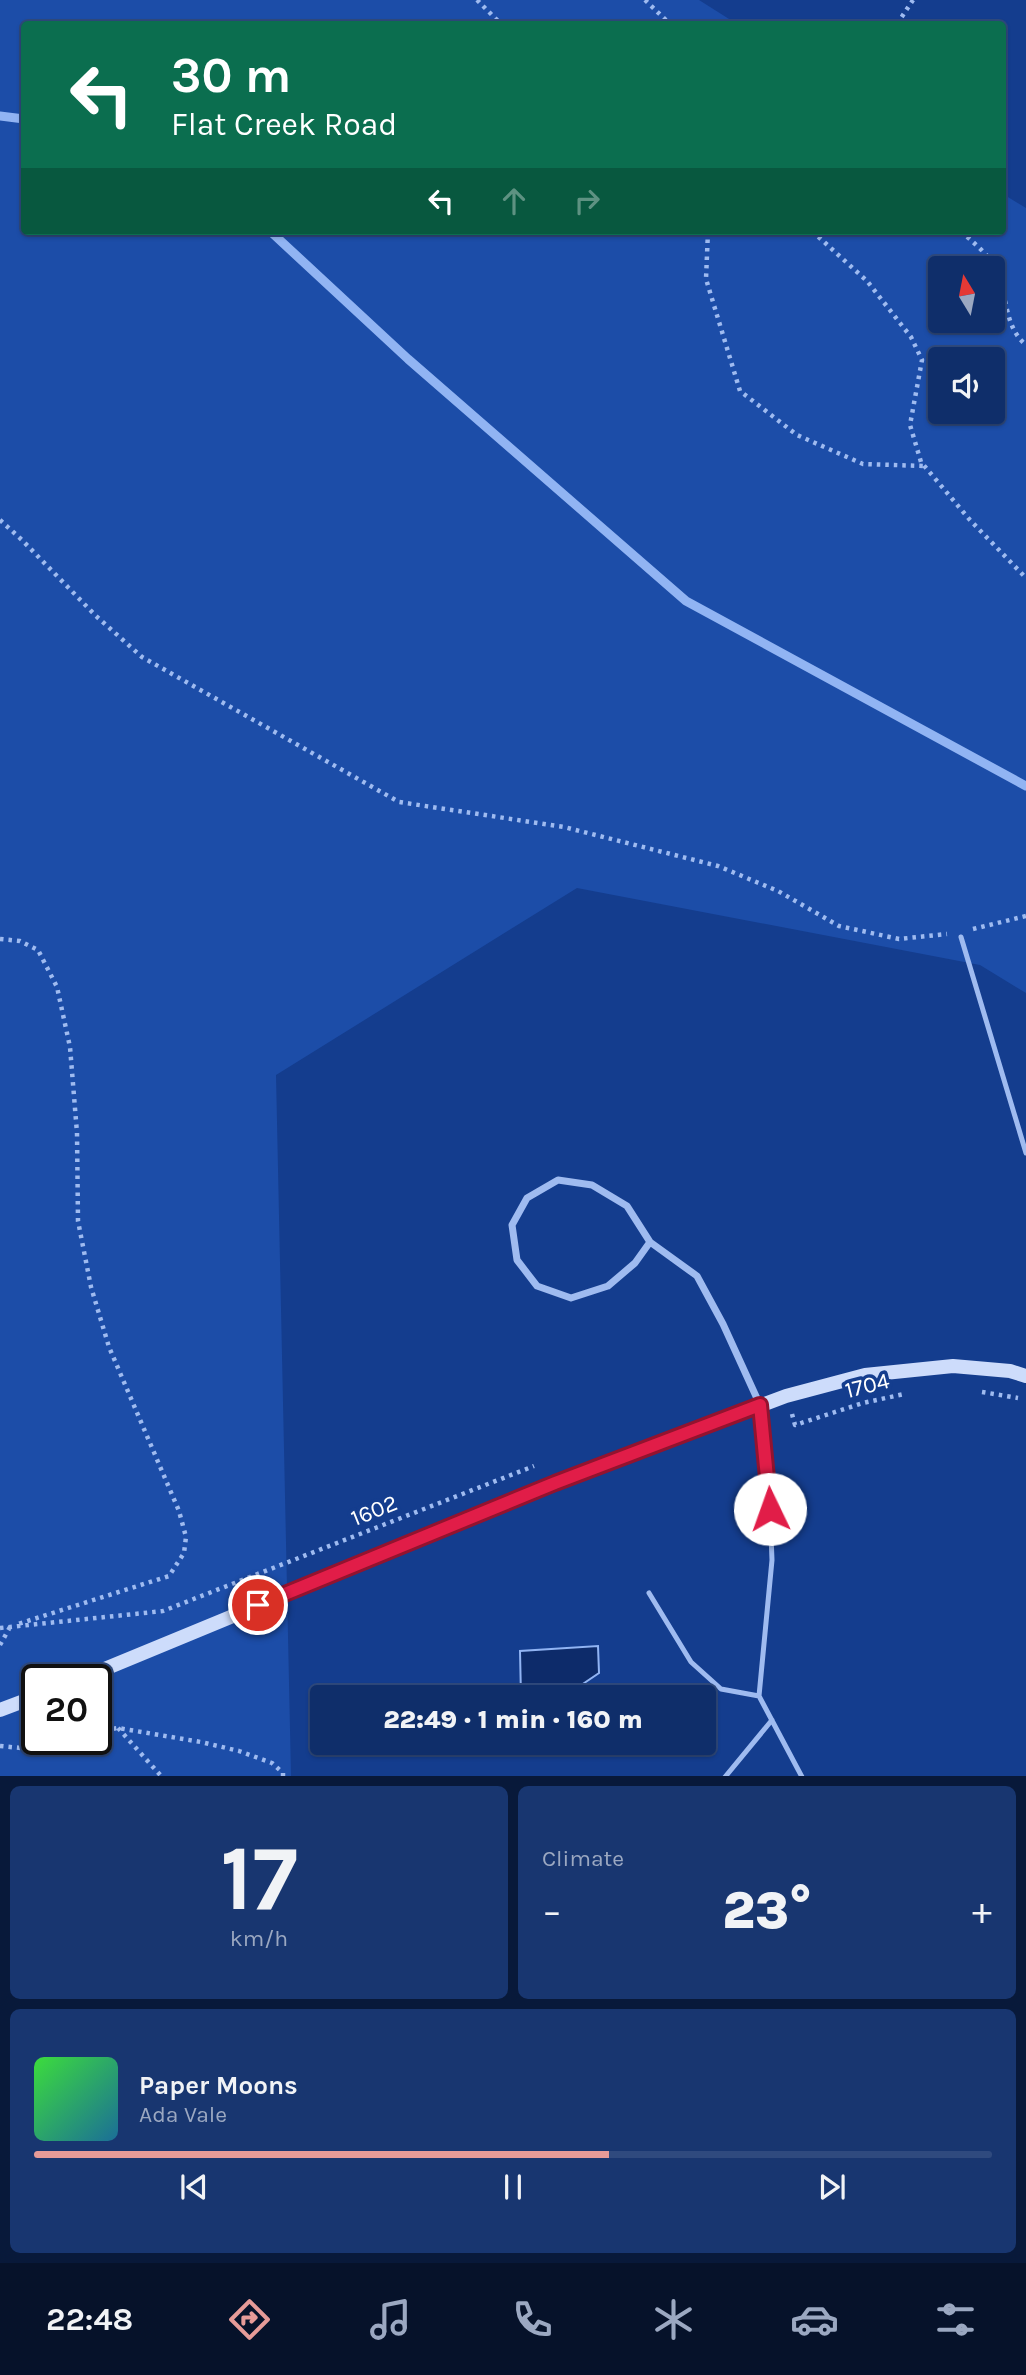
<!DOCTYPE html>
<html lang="en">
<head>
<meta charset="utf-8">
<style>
	:root { --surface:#0f2e6a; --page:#183670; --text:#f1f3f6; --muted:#9ba8c1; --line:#2f4a7e; --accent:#e69b98 }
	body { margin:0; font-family:Karla,sans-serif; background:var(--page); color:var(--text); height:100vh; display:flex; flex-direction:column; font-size:26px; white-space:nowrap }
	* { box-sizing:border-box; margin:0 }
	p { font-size:23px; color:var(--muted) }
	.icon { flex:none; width:38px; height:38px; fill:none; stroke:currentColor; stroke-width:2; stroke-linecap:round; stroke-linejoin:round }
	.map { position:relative; height:1776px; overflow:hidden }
	.sheet { display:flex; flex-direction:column; gap:10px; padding:10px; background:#08193a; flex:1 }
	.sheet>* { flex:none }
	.guide { position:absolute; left:21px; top:21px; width:985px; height:214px; border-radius:7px; box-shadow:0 2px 5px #0004,0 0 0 2px var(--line); background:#0b6e4f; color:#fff; overflow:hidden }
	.needle { width:46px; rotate:350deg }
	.controls { position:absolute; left:928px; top:256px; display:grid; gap:14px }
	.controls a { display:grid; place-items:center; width:77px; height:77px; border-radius:7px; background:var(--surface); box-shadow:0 2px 5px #0004,0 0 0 2px var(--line); font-size:35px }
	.speed { position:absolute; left:21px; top:1664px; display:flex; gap:14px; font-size:35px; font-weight:700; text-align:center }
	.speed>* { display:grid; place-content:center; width:91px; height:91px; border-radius:50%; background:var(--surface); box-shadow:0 2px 5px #0004,0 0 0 2px var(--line); line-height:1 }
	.speed .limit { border:4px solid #111; border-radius:10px; background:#fff; color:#111 }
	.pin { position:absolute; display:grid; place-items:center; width:60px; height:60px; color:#fff; margin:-30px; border:4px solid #fff; border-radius:50%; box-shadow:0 2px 7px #0007 }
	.me { position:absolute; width:77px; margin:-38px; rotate:357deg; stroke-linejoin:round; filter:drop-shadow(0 0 5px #0008) }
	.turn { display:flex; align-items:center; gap:24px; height:147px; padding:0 35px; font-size:32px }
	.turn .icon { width:91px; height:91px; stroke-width:2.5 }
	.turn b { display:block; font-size:49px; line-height:60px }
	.lanes { display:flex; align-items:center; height:66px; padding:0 35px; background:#0003; justify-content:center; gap:35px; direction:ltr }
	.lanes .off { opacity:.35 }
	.big { font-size:52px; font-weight:800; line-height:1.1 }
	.sheet .tile { flex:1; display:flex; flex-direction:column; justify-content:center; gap:10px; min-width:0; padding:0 24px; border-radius:10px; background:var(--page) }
	.sheet .dial { align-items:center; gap:0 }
	.dial b { font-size:91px; line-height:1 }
	.song { display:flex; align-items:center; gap:21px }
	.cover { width:84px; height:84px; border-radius:10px; background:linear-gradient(135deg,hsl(120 70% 55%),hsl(200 70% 35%)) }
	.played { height:7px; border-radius:4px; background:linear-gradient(90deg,var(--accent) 60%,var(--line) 60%) }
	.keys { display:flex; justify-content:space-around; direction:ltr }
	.heat { display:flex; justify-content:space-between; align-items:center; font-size:38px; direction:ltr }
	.sheet .tiles { flex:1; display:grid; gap:10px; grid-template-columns:1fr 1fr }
	.tile:last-child { grid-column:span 2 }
	.trip { position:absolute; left:310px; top:1685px; width:406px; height:70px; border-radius:7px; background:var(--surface); box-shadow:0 2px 5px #0004,0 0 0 2px var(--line); font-weight:800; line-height:70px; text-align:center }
	.tab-bar { display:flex; height:112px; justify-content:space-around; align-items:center; background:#06122a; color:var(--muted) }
	.tab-bar .icon { width:49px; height:49px }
	.tab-bar .selected { color:var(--accent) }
	.tab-bar b { font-size:32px; color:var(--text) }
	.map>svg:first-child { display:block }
	.green { fill:#1c4da8; fill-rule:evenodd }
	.water { fill:#0d2b6a; stroke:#91b4f3; stroke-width:2 }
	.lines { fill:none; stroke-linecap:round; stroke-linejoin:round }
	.stream { stroke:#91b4f3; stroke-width:9 }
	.path { stroke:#9fbbf0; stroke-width:4.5; stroke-dasharray:3.5 5; stroke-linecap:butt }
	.lane { stroke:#9fbbf0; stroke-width:5 }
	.street { stroke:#9fbbf0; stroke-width:7 }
	.secondary { stroke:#cddcfb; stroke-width:14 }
	.route-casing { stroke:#92132f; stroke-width:18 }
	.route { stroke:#e11d48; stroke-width:12 }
	.labels { text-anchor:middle; stroke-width:7; stroke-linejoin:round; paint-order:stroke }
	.street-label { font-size:23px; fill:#fff; stroke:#143d8e }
</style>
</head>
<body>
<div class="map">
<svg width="1026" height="1777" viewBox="0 0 1026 1777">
	<rect width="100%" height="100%" fill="#143d8e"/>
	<path class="green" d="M0 0H699L737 24H24V231H1003V194L1026 208V993L980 965 577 888 276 1075 291 1776 0 1777ZM940 268H992V320H940ZM940 359H992V411H940ZM37 1680H96V1740H37Z"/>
	<path class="water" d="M598 1646 599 1673 568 1694V1697H521L520 1651Z"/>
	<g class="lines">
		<path class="stream" d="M0 116 24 119
			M270 231 408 359 686 601 1026 786"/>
		<path class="path" d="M477 0 501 24
			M645 0 670 24
			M897 24 913 0
			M708 231 706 279 740 391 797 435 863 464 924 466
			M812 231 867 281 911 337 922 360 910 425 921 462 970 520 1026 578
			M961 231C972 242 989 254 995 268 1008 293 1003 326 1026 345
			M0 520 22 540 96 616 142 657 399 802 564 827 718 866 778 891 839 926 899 939 947 934
			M973 929 1026 916
			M0 939 20 941 38 950 57 987 70 1047 77 1133 78 1221 91 1287 109 1347 179 1511 186 1537 184 1553 169 1576 18 1624
			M982 1392 1018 1398
			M792 1414 795 1425 863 1403 904 1394
			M0 1628 163 1611 534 1466
			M0 1645 10 1627
			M118 1728 162 1777
			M96 1731 118 1728 201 1742 239 1751 272 1763 283 1773V1777
			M0 1746 42 1750 68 1740"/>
		<path class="lane" d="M961 937 1026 1153
			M761 1408 769 1484 772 1560 759 1696 802 1777
			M649 1593 691 1662 721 1689 759 1696
			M725 1777 772 1720"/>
		<path class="street" d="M650 1242 635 1263 608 1286 571 1298 537 1286 517 1260 512 1225 527 1198 558 1180 592 1185 627 1206 650 1242 697 1276 723 1324 760 1405"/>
		<path class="secondary" d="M78 1680 555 1483 786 1396 865 1375 953 1366 1010 1371 1026 1376
			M0 1710 37 1696"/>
	</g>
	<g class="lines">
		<defs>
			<path id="route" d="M258 1605 555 1483 760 1405 770 1509"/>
		</defs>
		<use href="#route" class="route-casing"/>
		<use href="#route" class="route"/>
	</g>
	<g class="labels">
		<g class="street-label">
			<text transform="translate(867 1385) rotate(-14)" y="8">1704</text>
			<text transform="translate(374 1510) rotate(-22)" y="8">1602</text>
		</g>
	</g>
</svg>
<div class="controls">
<a><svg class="needle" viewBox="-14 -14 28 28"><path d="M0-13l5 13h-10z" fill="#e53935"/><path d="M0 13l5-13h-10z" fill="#9ba8c1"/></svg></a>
<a><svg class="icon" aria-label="sound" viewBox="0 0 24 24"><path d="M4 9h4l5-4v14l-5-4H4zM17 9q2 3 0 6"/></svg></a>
</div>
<div class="speed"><div class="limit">20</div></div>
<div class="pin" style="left:258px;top:1605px;background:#d93025"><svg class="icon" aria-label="arrive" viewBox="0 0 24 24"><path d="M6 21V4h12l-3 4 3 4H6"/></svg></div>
<svg class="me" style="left:770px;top:1509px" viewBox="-20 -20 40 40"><circle r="19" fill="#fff"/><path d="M0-13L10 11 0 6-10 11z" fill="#e11d48"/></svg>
<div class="trip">22:49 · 1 min · 160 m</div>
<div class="guide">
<div class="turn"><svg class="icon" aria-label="left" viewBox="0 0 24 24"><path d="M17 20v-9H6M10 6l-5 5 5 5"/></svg><div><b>30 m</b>Flat Creek Road</div></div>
<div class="lanes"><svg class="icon" aria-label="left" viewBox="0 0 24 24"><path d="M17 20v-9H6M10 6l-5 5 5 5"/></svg><svg class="icon off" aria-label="ahead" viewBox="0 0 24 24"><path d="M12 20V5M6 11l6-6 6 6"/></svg><svg class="icon off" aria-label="right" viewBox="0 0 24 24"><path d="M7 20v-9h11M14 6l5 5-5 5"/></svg></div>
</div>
</div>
<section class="sheet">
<div class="tiles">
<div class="tile dial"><b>17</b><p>km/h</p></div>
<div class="tile"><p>Climate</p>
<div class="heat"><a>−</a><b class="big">23°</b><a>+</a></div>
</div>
<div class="tile">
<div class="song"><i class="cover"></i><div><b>Paper Moons</b><p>Ada Vale</p></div></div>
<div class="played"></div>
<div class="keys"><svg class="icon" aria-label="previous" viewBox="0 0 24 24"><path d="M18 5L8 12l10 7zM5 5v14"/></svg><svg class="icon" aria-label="pause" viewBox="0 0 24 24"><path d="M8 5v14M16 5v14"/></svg><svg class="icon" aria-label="next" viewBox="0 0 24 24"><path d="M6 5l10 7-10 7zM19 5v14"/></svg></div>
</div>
</div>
</section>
<nav class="tab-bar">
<b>22:48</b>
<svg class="icon selected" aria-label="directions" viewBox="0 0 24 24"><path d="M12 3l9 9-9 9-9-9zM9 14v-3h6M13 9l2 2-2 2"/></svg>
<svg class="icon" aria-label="music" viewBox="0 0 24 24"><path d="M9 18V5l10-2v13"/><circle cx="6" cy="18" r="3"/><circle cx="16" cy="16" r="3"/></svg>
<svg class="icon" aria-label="phone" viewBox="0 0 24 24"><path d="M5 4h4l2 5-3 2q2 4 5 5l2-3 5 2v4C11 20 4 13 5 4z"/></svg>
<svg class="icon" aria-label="climate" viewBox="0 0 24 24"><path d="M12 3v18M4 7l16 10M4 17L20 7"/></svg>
<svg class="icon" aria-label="car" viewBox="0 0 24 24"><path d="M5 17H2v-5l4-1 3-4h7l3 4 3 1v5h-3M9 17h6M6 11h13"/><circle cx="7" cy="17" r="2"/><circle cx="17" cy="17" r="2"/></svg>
<svg class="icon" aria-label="filters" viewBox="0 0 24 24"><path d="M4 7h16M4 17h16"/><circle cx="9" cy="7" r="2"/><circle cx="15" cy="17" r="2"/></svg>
</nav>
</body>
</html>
